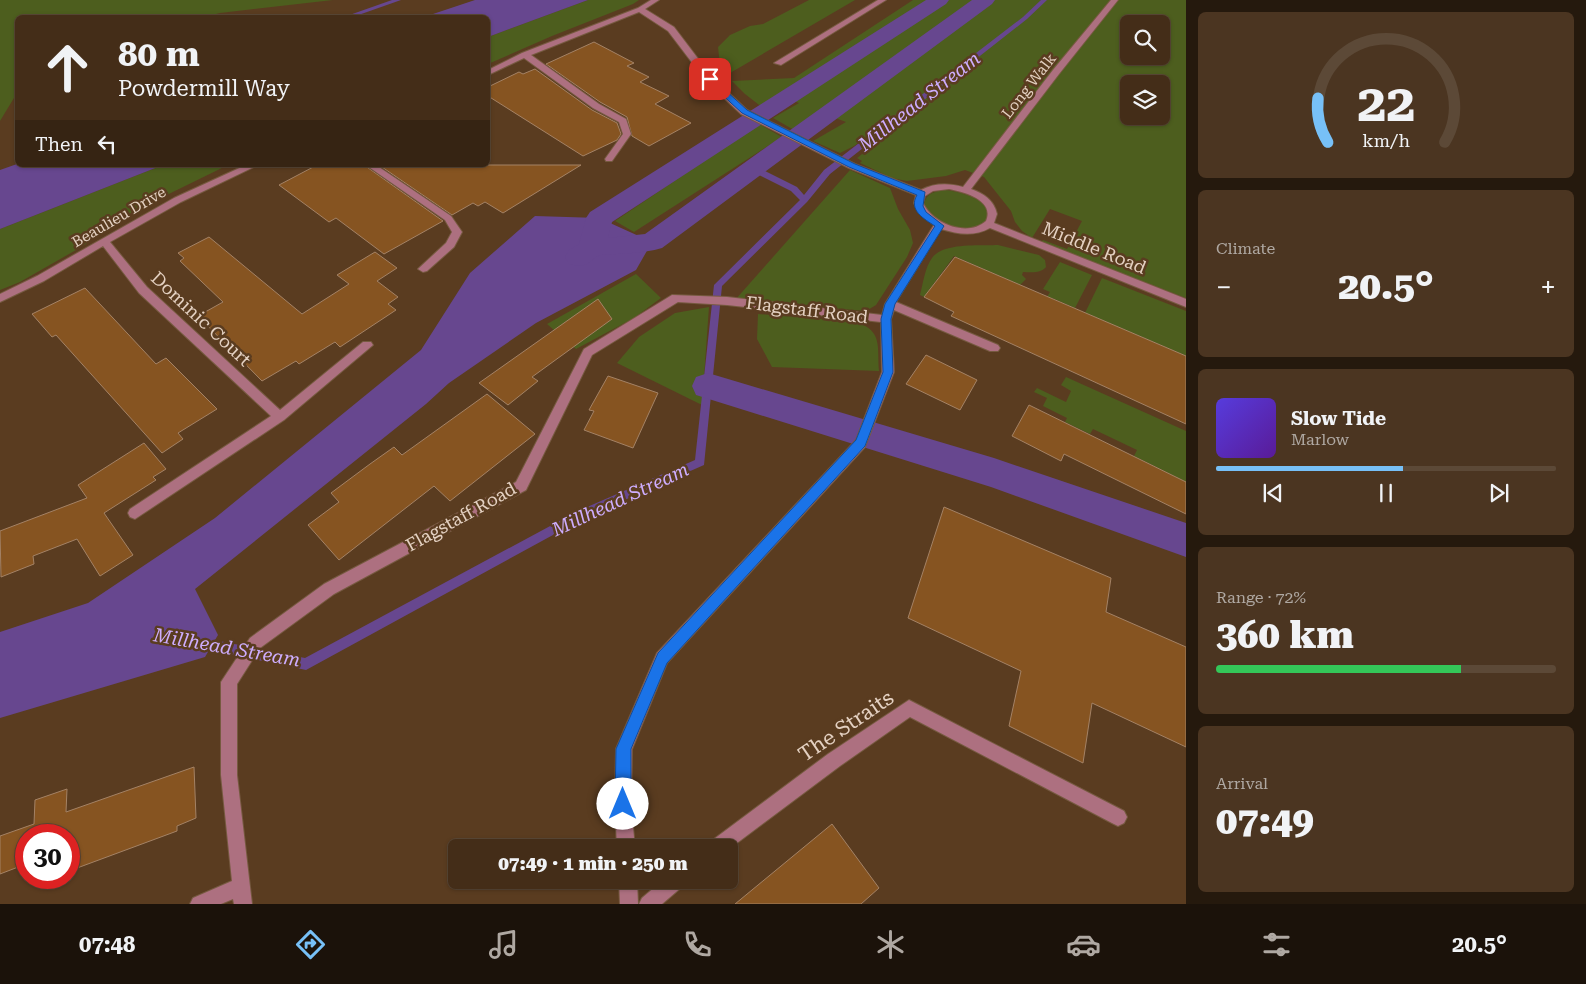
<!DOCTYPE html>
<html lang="en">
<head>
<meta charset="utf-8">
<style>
	:root { --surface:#442d18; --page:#4b3521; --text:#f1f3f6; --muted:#afa8a2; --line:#5c4937; --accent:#77c0f7 }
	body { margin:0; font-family:"Roboto Serif",serif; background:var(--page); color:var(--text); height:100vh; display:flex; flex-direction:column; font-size:19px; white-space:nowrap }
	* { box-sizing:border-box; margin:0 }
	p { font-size:16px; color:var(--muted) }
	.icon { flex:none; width:28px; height:28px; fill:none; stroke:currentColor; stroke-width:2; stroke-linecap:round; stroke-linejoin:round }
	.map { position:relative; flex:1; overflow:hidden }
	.panel { display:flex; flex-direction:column; gap:12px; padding:12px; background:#25190d; width:400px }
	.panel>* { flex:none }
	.banner { position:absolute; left:15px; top:15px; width:475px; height:152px; border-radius:8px; box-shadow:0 1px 4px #0004,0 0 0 1px var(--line); background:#442d18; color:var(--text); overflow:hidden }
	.fabs { position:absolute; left:1120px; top:15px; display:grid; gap:10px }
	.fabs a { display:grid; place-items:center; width:50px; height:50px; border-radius:8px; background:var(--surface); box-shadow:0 1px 4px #0004,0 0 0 1px var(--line); font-size:25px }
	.speed { position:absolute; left:15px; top:824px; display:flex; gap:10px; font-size:25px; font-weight:700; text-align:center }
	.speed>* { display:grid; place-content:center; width:65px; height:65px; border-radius:50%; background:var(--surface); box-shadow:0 1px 4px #0004,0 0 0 1px var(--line); line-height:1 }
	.speed .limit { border:8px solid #d22; background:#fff; color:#111 }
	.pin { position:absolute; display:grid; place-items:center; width:42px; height:42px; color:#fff; margin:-21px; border-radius:10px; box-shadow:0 2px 8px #0006 }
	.me { position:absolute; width:55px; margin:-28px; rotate:0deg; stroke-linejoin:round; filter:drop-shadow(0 0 4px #0008) }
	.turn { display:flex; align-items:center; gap:18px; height:105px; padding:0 20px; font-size:22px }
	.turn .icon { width:65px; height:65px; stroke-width:2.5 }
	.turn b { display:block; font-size:35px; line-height:42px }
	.then { display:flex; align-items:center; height:48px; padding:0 20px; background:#0003; gap:10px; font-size:19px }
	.big { font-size:38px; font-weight:800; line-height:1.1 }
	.panel .widget { flex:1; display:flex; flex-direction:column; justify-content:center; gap:8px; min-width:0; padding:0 18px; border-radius:8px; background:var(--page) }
	.panel .dial { align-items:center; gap:0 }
	.dial svg { height:130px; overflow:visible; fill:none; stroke:var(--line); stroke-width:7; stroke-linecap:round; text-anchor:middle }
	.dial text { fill:var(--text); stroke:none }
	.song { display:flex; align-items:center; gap:15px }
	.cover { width:60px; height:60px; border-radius:8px; background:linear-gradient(135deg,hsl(250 70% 55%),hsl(270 70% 35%)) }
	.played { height:5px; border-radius:2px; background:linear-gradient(90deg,var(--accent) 55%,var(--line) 55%) }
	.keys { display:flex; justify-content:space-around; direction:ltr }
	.heat { display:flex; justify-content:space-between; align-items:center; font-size:28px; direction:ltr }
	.charge { height:8px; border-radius:4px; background:linear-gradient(90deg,#34c759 72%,var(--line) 0) }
	.trip { position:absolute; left:448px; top:839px; width:290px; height:50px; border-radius:8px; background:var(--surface); box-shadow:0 1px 4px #0004,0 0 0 1px var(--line); font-weight:800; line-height:50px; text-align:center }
	.tabs { display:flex; height:80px; justify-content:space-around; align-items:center; background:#1b120a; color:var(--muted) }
	.tabs .icon { width:35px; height:35px }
	.tabs .active { color:var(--accent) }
	.tabs b { font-size:22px; color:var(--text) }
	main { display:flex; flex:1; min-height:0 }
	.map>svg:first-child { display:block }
	.green { fill:#4d5e1e; fill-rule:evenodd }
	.water { fill:#67478f }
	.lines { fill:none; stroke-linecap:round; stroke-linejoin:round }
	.stream { fill:#67478f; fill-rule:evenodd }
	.canal { fill:#67478f; fill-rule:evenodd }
	.building { fill:#865421; stroke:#a48265 }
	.minor-casing { stroke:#765a40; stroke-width:2 }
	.minor { fill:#ad7080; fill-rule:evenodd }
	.route { fill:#1a73e8; stroke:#114b97 }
	.labels { text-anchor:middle; stroke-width:5; stroke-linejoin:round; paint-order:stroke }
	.far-street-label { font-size:15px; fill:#e4d1c2; stroke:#5a3c20 }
	.street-label { font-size:18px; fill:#e4d1c2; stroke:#5a3c20 }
	.water-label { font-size:19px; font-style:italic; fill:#ceadfe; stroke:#5a3c20 }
	.near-street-label { font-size:21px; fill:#e4d1c2; stroke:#5a3c20 }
</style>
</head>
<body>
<main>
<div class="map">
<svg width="1186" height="904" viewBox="0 0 1186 904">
	<rect width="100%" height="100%" fill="#5a3c20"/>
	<path class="green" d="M0 0H333L220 13 200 18H18L17 93 0 121Z
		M588 0H639L633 4 552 36 488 64V37Z
		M809 0H855L725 76 720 65 718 47 730 35 750 26 763 24Z
		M913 0H1186V298L1041 242 1043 240 1067 249 1082 221 1050 209 1032 238 1022 231 1015 222 1011 211 984 177 965 170 946 176 907 181 892 178 860 163 862 161 857 158 884 137 872 133 854 146 840 153 813 141 846 122 822 113 794 130 773 118 799 103 781 96 763 108 745 94 732 81 794 78ZM1129 24H1161V56H1129ZM1129 84H1161V116H1129Z
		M759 124 782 137 634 232 615 221Z
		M163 165H228L134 211 83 246 20 282 0 290V229Z
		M850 170 890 188 898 209 910 230 913 243 907 257 876 305 866 311 735 300Z
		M943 190C955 190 1002 201 985 222 974 235 945 227 933 218 930 216 927 210 924 206 925 194 933 192 943 190Z
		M998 245 1039 255 1045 260 1046 267C1040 274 1031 272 1023 272L1022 275 1026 279 1020 285 954 256 924 297 920 295C923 284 925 267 932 258 943 242 981 246 998 245Z
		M1060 262 1092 275 1075 308 1052 298 1048 304 1044 302 1050 292 1043 289Z
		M636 274 661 298 634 318 576 349 547 324Z
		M1102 278 1186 311V356L1085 313Z
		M709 307 702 405 617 363 639 337 675 313Z
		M758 314 857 322C883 332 877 346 879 371L772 367 757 339Z
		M1066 377 1186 431V482L1134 456 1137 450 1093 429 1090 434 1065 422 1067 418 1043 406 1047 398 1034 392 1037 388 1066 402 1071 391 1061 385Z"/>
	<path class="water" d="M475 0H588L488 37V18L424 17Z
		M17 164 18 165H163L0 229V170Z
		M535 216 599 218 652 242 636 270 536 323 449 383 426 404 195 589 218 635 205 657 0 718V632L88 603 215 518 421 350 470 273Z"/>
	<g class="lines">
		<path class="stream" d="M392 0H401L350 18H341Z
			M1041 0H1047L1027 19 830 174 807 202 722 286 704 465 586 517 306 670 195 647 193 643 195 639 199 637 305 658 578 511 695 460 714 285 800 200 791 191 751 171V167H757L797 187 804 195 824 170 1023 17Z"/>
		<path class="canal" d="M926 0H949L946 4 612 222 608 238 645 234 972 0H995L992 4 662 248C642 254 622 253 602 255 589 257 592 270 569 264L565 257 569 250 579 244 586 218 590 212Z
			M708 373 994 458 1186 523V557L991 487 696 395 692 386 696 377Z"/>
	</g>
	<path class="building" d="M594 42 634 63 627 66 649 77 640 82 669 96 655 104 691 123 649 146 632 136 627 117 600 102 546 64Z
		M535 69 592 110 617 123 621 134 617 140 583 156 488 96V87L519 72 523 74Z
		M317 165H364L443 221 384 254 336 218 329 222 279 185Z
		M379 165H581L503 213 485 202 478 206 473 203 452 215Z
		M209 237 302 314 349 284 337 275 375 252 397 268 377 281 398 297 388 304 396 310 340 347 335 342 299 364 296 361 262 381 198 316 223 302 180 261 184 258 178 253Z
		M955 257 1186 356V424L951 316 954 312 924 297Z
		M85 288 156 364 166 358 217 409 178 433 183 439 162 453 56 335 52 337 32 314Z
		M598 299 612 319 532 377 538 381 508 405 479 383Z
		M926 355 977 380 960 410 906 384Z
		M608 376 658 393 633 448 584 430 594 411 589 410Z
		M487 394 535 434 450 501 434 486 339 560 308 525 339 502 331 493 370 464 394 447 402 455Z
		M1029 405 1186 482V514L1064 454 1061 461 1012 436Z
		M144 443 166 469 153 477 156 480 104 513 133 555 100 576 77 539 33 556 34 564 1 577 0 531 87 498 78 485Z
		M944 507 1111 578 1106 612 1186 647V747L1092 703 1083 763 1009 726 1021 671 908 618Z
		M194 767 196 818 177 826V831L69 871V835H26V864L0 874V836L34 824 35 800 67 789 66 812Z
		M832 824 879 888 861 904H735Z"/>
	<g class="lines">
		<defs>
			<path id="minor" d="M651 0H659L645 9 674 27 712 77 747 110 855 164 921 190C934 183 949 183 963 187L1053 70 1111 0H1118L1059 74 971 189C983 193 994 200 997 214L994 223 1186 299V307L990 228C974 237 958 234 941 229L896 302 998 345 1000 348 998 351H990L894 310 891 319 894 372 865 447 667 663 632 749 631 805 635 848H617L615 805 616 749 657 653 856 440 882 372 881 322 727 305 678 302 592 355 526 490 334 594 260 648 237 684V775L252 904H234L233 899 221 904H190L193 898 232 881 221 775V682L250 638 324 584 516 482 584 349 672 295 727 297 882 315 885 304 934 225 919 213 914 203 916 195 849 168 741 114 706 81 668 31 639 12 531 55 599 104 626 119 631 134 612 161H606L605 159 623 134 619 122 593 108 524 58 488 75V70L522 53 638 8ZM949 189C964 192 995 200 986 221 967 238 932 223 923 203L925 196 933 191Z
				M878 0H886L781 65 774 63Z
				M246 165H258L181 202 110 242 147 287 280 410 363 342H371L373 345 284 420 135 519 130 517 128 513 130 509 271 416 139 293 103 246 44 281 0 302V294L37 276 174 198Z
				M366 165H376L451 216 462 232 454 247 427 271 423 272 418 269 446 243 452 232 445 220Z
				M909 700 1124 811 1127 817 1124 823 1118 826 1112 823 910 717 840 766 729 849V848H707L710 842 828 754Z
				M619 880H637L638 904H620Z
				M663 880H686L683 886 662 904H639L642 898Z"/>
		</defs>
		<use href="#minor" class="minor-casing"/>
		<use href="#minor" class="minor"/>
	</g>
	<path class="route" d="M707 78H712L747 110 855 164 925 192 923 206 926 212 944 226 895 304 891 319 893 372 865 446 667 663 631 749V804L628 810 623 812 618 810 615 804 616 749 658 653 856 440 883 372 881 319 885 304 935 226C924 219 908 210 917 195L849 167 742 113 707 81Z"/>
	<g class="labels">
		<g class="far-street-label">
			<text transform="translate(1029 86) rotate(-52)" y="5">Long Walk</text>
			<text transform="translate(119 217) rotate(-30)" y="5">Beaulieu Drive</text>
		</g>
		<g class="street-label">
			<text transform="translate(1094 248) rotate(22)" y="6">Middle Road</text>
			<text transform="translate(807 310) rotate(7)" y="6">Flagstaff Road</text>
			<text transform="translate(201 319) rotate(43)" y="6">Dominic Court</text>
			<text transform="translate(461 517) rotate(-29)" y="6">Flagstaff Road</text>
		</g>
		<g class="water-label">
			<text transform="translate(919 101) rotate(-38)" y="7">Millhead Stream</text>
			<text transform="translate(620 499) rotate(-25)" y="7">Millhead Stream</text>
			<text transform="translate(227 647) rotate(10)" y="7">Millhead Stream</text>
		</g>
		<g class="near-street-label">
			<text transform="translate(846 726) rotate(-34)" y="7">The Straits</text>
		</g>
	</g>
</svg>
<div class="fabs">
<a><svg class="icon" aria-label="search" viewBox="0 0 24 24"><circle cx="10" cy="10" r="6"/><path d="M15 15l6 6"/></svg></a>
<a><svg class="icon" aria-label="layers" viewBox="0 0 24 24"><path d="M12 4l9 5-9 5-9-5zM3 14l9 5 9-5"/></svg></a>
</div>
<div class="speed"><div class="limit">30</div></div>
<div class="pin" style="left:710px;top:79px;background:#d93025"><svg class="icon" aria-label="arrive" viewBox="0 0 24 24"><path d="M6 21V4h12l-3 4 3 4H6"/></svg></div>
<svg class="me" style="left:623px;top:804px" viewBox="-20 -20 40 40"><circle r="19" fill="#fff"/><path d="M0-13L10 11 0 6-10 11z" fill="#1a73e8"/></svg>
<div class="trip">07:49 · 1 min · 250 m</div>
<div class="banner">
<div class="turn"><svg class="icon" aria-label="ahead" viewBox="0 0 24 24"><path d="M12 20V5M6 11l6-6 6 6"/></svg><div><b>80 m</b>Powdermill Way</div></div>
<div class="then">Then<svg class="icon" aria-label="left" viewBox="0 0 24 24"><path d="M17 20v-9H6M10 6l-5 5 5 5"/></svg></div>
</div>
</div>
<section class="panel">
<div class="widget dial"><svg viewBox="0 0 100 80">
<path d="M14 69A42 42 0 1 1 86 69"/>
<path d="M14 69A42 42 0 0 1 8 42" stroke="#77c0f7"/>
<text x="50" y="56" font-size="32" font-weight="700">22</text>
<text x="50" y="72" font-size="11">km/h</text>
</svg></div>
<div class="widget"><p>Climate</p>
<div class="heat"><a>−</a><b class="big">20.5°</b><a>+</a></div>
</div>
<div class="widget">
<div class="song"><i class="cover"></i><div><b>Slow Tide</b><p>Marlow</p></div></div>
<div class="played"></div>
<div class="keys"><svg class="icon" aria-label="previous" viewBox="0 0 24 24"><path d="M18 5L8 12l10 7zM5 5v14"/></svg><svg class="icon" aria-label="pause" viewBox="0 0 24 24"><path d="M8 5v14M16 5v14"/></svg><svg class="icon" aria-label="next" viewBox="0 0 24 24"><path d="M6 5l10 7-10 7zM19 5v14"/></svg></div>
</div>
<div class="widget"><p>Range · 72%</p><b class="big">360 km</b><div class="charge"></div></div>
<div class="widget"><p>Arrival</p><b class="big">07:49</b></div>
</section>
</main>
<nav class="tabs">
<b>07:48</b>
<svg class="icon active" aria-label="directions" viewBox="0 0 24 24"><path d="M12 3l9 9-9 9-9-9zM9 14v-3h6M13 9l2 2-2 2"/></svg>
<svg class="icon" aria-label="music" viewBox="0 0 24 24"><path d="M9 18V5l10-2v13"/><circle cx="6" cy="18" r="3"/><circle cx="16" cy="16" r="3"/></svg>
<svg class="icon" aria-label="phone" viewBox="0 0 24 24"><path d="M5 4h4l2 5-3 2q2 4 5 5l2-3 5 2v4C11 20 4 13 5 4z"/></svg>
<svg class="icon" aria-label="climate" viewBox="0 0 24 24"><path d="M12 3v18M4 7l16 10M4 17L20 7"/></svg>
<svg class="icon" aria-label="car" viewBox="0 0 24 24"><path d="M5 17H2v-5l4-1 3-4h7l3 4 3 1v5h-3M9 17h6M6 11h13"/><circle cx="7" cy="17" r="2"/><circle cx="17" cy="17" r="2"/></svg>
<svg class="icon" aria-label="filters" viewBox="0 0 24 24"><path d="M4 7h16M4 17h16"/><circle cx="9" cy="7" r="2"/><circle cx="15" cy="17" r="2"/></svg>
<b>20.5°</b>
</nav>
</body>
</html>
